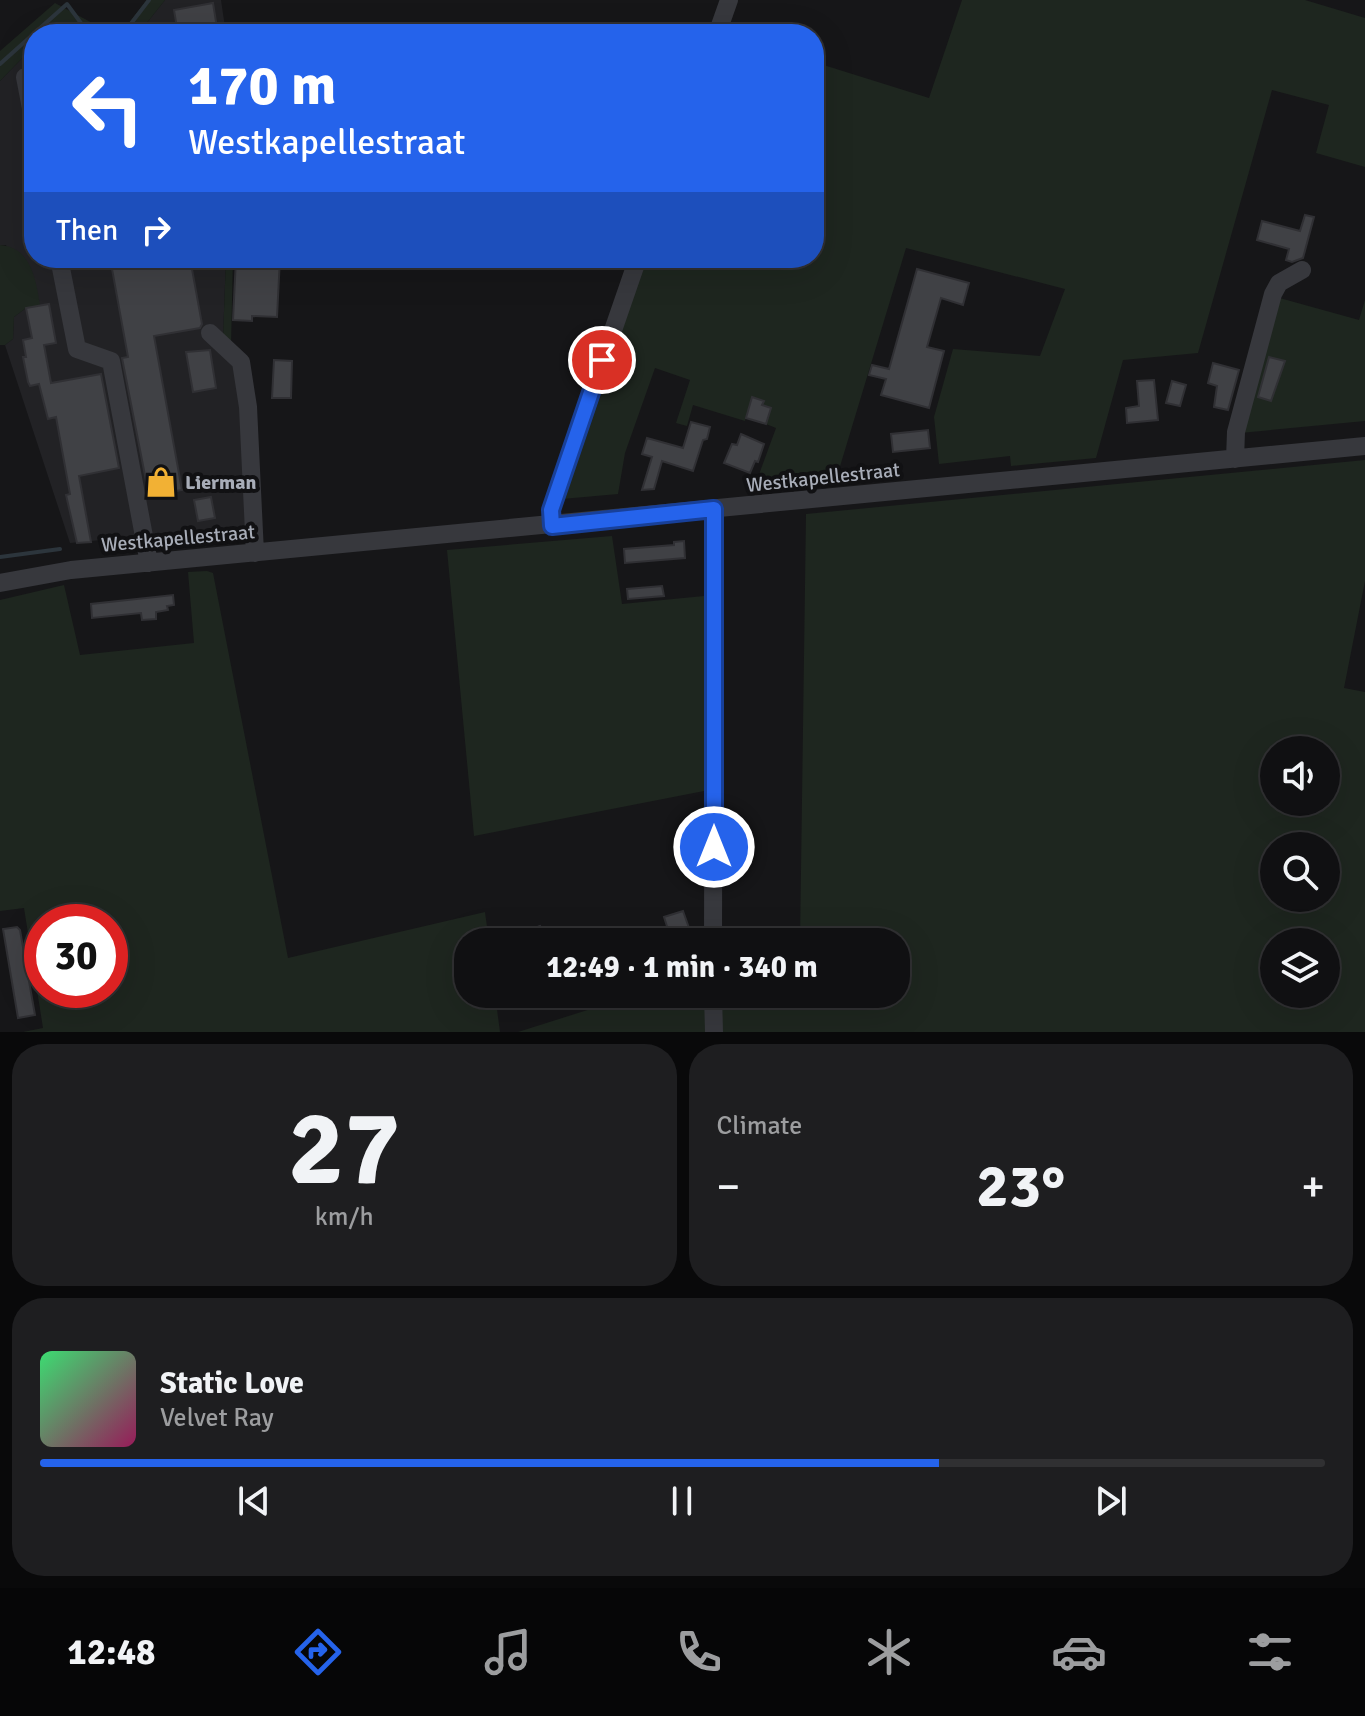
<!DOCTYPE html>
<html lang="en">
<head>
<meta charset="utf-8">
<style>
	:root { --surface:#101012; --page:#1e1e20; --text:#f1f3f6; --muted:#9c9d9f; --line:#303032; --accent:#2563eb }
	body { margin:0; font-family:Signika,sans-serif; background:var(--page); color:var(--text); height:100vh; display:flex; flex-direction:column; font-size:30px; white-space:nowrap }
	* { box-sizing:border-box; margin:0 }
	p { font-size:26px; color:var(--muted) }
	.icon { flex:none; width:44px; height:44px; fill:none; stroke:currentColor; stroke-width:2; stroke-linecap:round; stroke-linejoin:round }
	.map { position:relative; height:1032px; overflow:hidden }
	.sheet { display:flex; flex-direction:column; gap:12px; padding:12px; background:#09090a; flex:1 }
	.sheet>* { flex:none }
	.hud { position:absolute; left:24px; top:24px; width:800px; height:244px; border-radius:32px; box-shadow:0 8px 32px #0002,0 0 0 2px var(--line); background:#2563eb; color:#fff; overflow:hidden }
	.tools { position:absolute; left:1260px; top:736px; display:grid; gap:16px }
	.tools a { display:grid; place-items:center; width:80px; height:80px; border-radius:50%; background:var(--surface); box-shadow:0 8px 32px #0002,0 0 0 2px var(--line); font-size:40px }
	.speed { position:absolute; left:24px; top:904px; display:flex; gap:16px; font-size:40px; font-weight:700; text-align:center }
	.speed>* { display:grid; place-content:center; width:104px; height:104px; border-radius:50%; background:var(--surface); box-shadow:0 8px 32px #0002,0 0 0 2px var(--line); line-height:1 }
	.speed .limit { border:12px solid #d22; background:#fff; color:#111 }
	.pin { position:absolute; display:grid; place-items:center; width:68px; height:68px; color:#fff; margin:-34px; border:4px solid #fff; border-radius:50%; box-shadow:0 2px 8px #0007 }
	.me { position:absolute; width:88px; margin:-44px; rotate:0deg; stroke-linejoin:round; filter:drop-shadow(0 0 6px #0008) }
	.turn { display:flex; align-items:center; gap:28px; height:168px; padding:0 32px; font-size:36px }
	.turn .icon { width:104px; height:104px; stroke-width:2.5 }
	.turn b { display:block; font-size:56px; line-height:68px }
	.then { display:flex; align-items:center; height:76px; padding:0 32px; background:#0003; gap:16px; font-size:30px }
	.big { font-size:60px; font-weight:700; line-height:1.1 }
	.sheet .widget { flex:1; display:flex; flex-direction:column; justify-content:center; gap:12px; min-width:0; padding:0 28px; border-radius:32px; background:var(--page) }
	.sheet .dial { align-items:center; gap:0 }
	.dial b { font-size:104px; line-height:1 }
	.song { display:flex; align-items:center; gap:24px }
	.cover { width:96px; height:96px; border-radius:12px; background:linear-gradient(135deg,hsl(140 70% 55%),hsl(330 70% 35%)) }
	.played { height:8px; border-radius:4px; background:linear-gradient(90deg,var(--accent) 70%,var(--line) 70%) }
	.keys { display:flex; justify-content:space-around; direction:ltr }
	.heat { display:flex; justify-content:space-between; align-items:center; font-size:44px; direction:ltr }
	.sheet .tiles { flex:1; display:grid; gap:12px; grid-template-columns:1fr 1fr }
	.widget:last-child { grid-column:span 2 }
	.trip { position:absolute; left:454px; top:928px; width:456px; height:80px; border-radius:32px; background:var(--surface); box-shadow:0 8px 32px #0002,0 0 0 2px var(--line); font-weight:700; line-height:80px; text-align:center }
	.tabs { display:flex; height:128px; justify-content:space-around; align-items:center; background:#060607; color:var(--muted) }
	.tabs .icon { width:56px; height:56px }
	.tabs .active { color:var(--accent) }
	.tabs b { font-size:36px; color:var(--text) }
	.map>svg:first-child { display:block }
	.built { fill:#222225 }
	.green { fill:#1e261f; fill-rule:evenodd }
	.lines { fill:none; stroke-linecap:round; stroke-linejoin:round }
	.stream { stroke:#2c353c; stroke-width:4 }
	.building { fill:#404145; stroke:#303034; stroke-width:2 }
	.minor { stroke:#37383d; stroke-width:18 }
	.route-casing { stroke:#184099; stroke-width:20 }
	.route { stroke:#2563eb; stroke-width:14 }
	.labels { text-anchor:middle; stroke-width:8; stroke-linejoin:round; paint-order:stroke }
	.street-label { font-size:20px; fill:#a8adb8; stroke:#111113 }
	.poi-label { font-size:20px; font-weight:bold; fill:#a8adb8; stroke:#111113; text-anchor:start }
</style>
</head>
<body>
<div class="map">
<svg width="1365" height="1032" viewBox="0 0 1365 1032">
	<rect width="100%" height="100%" fill="#161618"/>
	<path class="built" d="M165 0H221L226 34H138Z
		M34 46V258H226L223 339 234 363 239 389 249 526 70 543 5 345 13 339 14 317 26 308 6 245H0V81Z"/>
	<path class="green" d="M147 0H165L138 34H120Z
		M962 0H1305L1365 18V167L1316 153 1329 105 1272 90 1198 353 1123 360 1096 458 1011 466 1010 456 939 464 934 417 953 349 1040 356 1065 289 906 248 838 473 757 480 776 428 766 424 770 408 762 405 763 401 752 397 745 421 693 405 687 426 676 423 690 380 655 368 625 453 618 494 562 499 643 258H814V62L929 98Z
		M55 3 96 25 99 34H34V46L0 81V51Z
		M0 245C31 247 36 280 40 305L26 308 14 317 13 339 5 345H0Z
		M226 258H233L231 345 223 339Z
		M1276 297 1359 320 1365 300V421L1240 433Z
		M1365 460V581L1344 688 1365 692V1032H718V994H896V942H800L806 514ZM1274 750H1326V802H1274ZM1274 846H1326V898H1274ZM1274 942H1326V994H1274Z
		M612 536 622 604 704 596V791L474 836 447 550Z
		M207 571 213 573 288 958 485 912 489 942H468V994H495L500 1032H23L43 1028 24 908 0 911V600L64 585 80 655 194 643 188 572ZM42 922H110V990H42Z
		M638 994H710V1032H518Z"/>
	<g class="lines">
		<path class="stream" d="M123 34 149 0
			M0 64 67 4 89 34
			M0 557 60 549"/>
	</g>
	<path class="building" d="M213 3 218 34H178L174 10Z
		M1305 215 1314 217 1303 258 1292 262 1286 260 1289 249 1257 240 1262 221 1300 231Z
		M110 258H190L202 324 200 328 154 336 182 490 149 496 122 358 128 357Z
		M236 258H280L277 317 252 316V321L233 320Z
		M917 269 969 283 963 305 941 298 927 347 944 351 929 408 881 395 886 379 869 375 872 365 889 369Z
		M49 304 56 343 44 345 51 383 101 374 119 468 79 476 91 542 77 543 66 495 70 494 56 417 48 419 39 384 30 386 28 382 23 357H26L23 340 32 338 26 308Z
		M210 350 216 388 193 392 186 352Z
		M1269 357 1285 361 1271 401 1258 397Z
		M274 360 292 361 291 398H272Z
		M1213 363 1239 370 1228 410 1214 407 1217 386 1208 383Z
		M1154 380 1158 420 1127 423 1126 408 1139 406 1137 381Z
		M1172 381 1186 385 1180 406 1166 403Z
		M752 397 764 401 762 405 771 408 766 424 746 418Z
		M691 422 710 427 707 439 703 440 693 471 662 461 654 489 642 490 652 457 642 454 647 438 683 448Z
		M928 430 930 448 893 452 891 434Z
		M741 434 764 444 758 462 755 461 750 473 724 463 732 444 737 445Z
		M211 497 215 518 198 521 194 500Z
		M684 541 685 558 625 563 624 549 674 545V542Z
		M662 586 664 596 628 599 627 589Z
		M173 595 174 605 167 606 168 610 156 612V619L142 620 141 613 92 618 91 604Z
		M683 911 694 942H672L664 917Z
		M540 926 545 942H500V940Z
		M17 927 20 930 35 1015 18 1018 3 929Z"/>
	<g class="lines">
		<path class="minor" d="M717 34 729 0
			M25 77 34 124
			M59 258 77 349 111 361 149 563
			M210 333 241 362 248 407 255 553
			M1235 459 1236 432 1273 294 1279 283 1302 270
			M552 526 551 510 638 258
			M0 583 71 570 1365 446
			M713 942 714 509
			M713 994 714 1032"/>
	</g>
	<g class="lines">
		<defs>
			<path id="route" d="M602 360 551 510 552 526 714 509V847"/>
		</defs>
		<use href="#route" class="route-casing"/>
		<use href="#route" class="route"/>
	</g>
	<defs>
		<symbol id="shop-bare" viewBox="-9 -9 18 18"><path d="M-5-2.5h2.3a2.7 3.5 0 0 1 5.4 0H5L5.5 6h-11ZM-1.5-2.5h3a1.5 2.3 0 0 0-3 0Z" fill="#f2b134" stroke="#111113" stroke-width="2.5" paint-order="stroke"/></symbol>
	</defs>
	<g fill-rule="evenodd">
		<use href="#shop-bare" x="139" y="460" width="44" height="44"/>
	</g>
	<g class="labels">
		<g class="street-label">
			<text transform="translate(823 477) rotate(-6)" y="7">Westkapellestraat</text>
			<text transform="translate(178 538) rotate(-5)" y="7">Westkapellestraat</text>
		</g>
		<g class="poi-label">
			<text x="185" y="489">Lierman</text>
		</g>
	</g>
</svg>
<div class="tools">
<a><svg class="icon" aria-label="sound" viewBox="0 0 24 24"><path d="M4 9h4l5-4v14l-5-4H4zM17 9q2 3 0 6"/></svg></a>
<a><svg class="icon" aria-label="search" viewBox="0 0 24 24"><circle cx="10" cy="10" r="6"/><path d="M15 15l6 6"/></svg></a>
<a><svg class="icon" aria-label="layers" viewBox="0 0 24 24"><path d="M12 4l9 5-9 5-9-5zM3 14l9 5 9-5"/></svg></a>
</div>
<div class="speed"><div class="limit">30</div></div>
<div class="pin" style="left:602px;top:360px;background:#d93025"><svg class="icon" aria-label="arrive" viewBox="0 0 24 24"><path d="M6 21V4h12l-3 4 3 4H6"/></svg></div>
<svg class="me" style="left:714px;top:847px" viewBox="-20 -20 40 40"><circle r="17" fill="#2563eb" stroke="#fff" stroke-width="3"/><path d="M0-11L8 9 0 5-8 9z" fill="#fff"/></svg>
<div class="trip">12:49 · 1 min · 340 m</div>
<div class="hud">
<div class="turn"><svg class="icon" aria-label="left" viewBox="0 0 24 24"><path d="M17 20v-9H6M10 6l-5 5 5 5"/></svg><div><b>170 m</b>Westkapellestraat</div></div>
<div class="then">Then<svg class="icon" aria-label="right" viewBox="0 0 24 24"><path d="M7 20v-9h11M14 6l5 5-5 5"/></svg></div>
</div>
</div>
<section class="sheet">
<div class="tiles">
<div class="widget dial"><b>27</b><p>km/h</p></div>
<div class="widget"><p>Climate</p>
<div class="heat"><a>−</a><b class="big">23°</b><a>+</a></div>
</div>
<div class="widget">
<div class="song"><i class="cover"></i><div><b>Static Love</b><p>Velvet Ray</p></div></div>
<div class="played"></div>
<div class="keys"><svg class="icon" aria-label="previous" viewBox="0 0 24 24"><path d="M18 5L8 12l10 7zM5 5v14"/></svg><svg class="icon" aria-label="pause" viewBox="0 0 24 24"><path d="M8 5v14M16 5v14"/></svg><svg class="icon" aria-label="next" viewBox="0 0 24 24"><path d="M6 5l10 7-10 7zM19 5v14"/></svg></div>
</div>
</div>
</section>
<nav class="tabs">
<b>12:48</b>
<svg class="icon active" aria-label="directions" viewBox="0 0 24 24"><path d="M12 3l9 9-9 9-9-9zM9 14v-3h6M13 9l2 2-2 2"/></svg>
<svg class="icon" aria-label="music" viewBox="0 0 24 24"><path d="M9 18V5l10-2v13"/><circle cx="6" cy="18" r="3"/><circle cx="16" cy="16" r="3"/></svg>
<svg class="icon" aria-label="phone" viewBox="0 0 24 24"><path d="M5 4h4l2 5-3 2q2 4 5 5l2-3 5 2v4C11 20 4 13 5 4z"/></svg>
<svg class="icon" aria-label="climate" viewBox="0 0 24 24"><path d="M12 3v18M4 7l16 10M4 17L20 7"/></svg>
<svg class="icon" aria-label="car" viewBox="0 0 24 24"><path d="M5 17H2v-5l4-1 3-4h7l3 4 3 1v5h-3M9 17h6M6 11h13"/><circle cx="7" cy="17" r="2"/><circle cx="17" cy="17" r="2"/></svg>
<svg class="icon" aria-label="filters" viewBox="0 0 24 24"><path d="M4 7h16M4 17h16"/><circle cx="9" cy="7" r="2"/><circle cx="15" cy="17" r="2"/></svg>
</nav>
</body>
</html>
